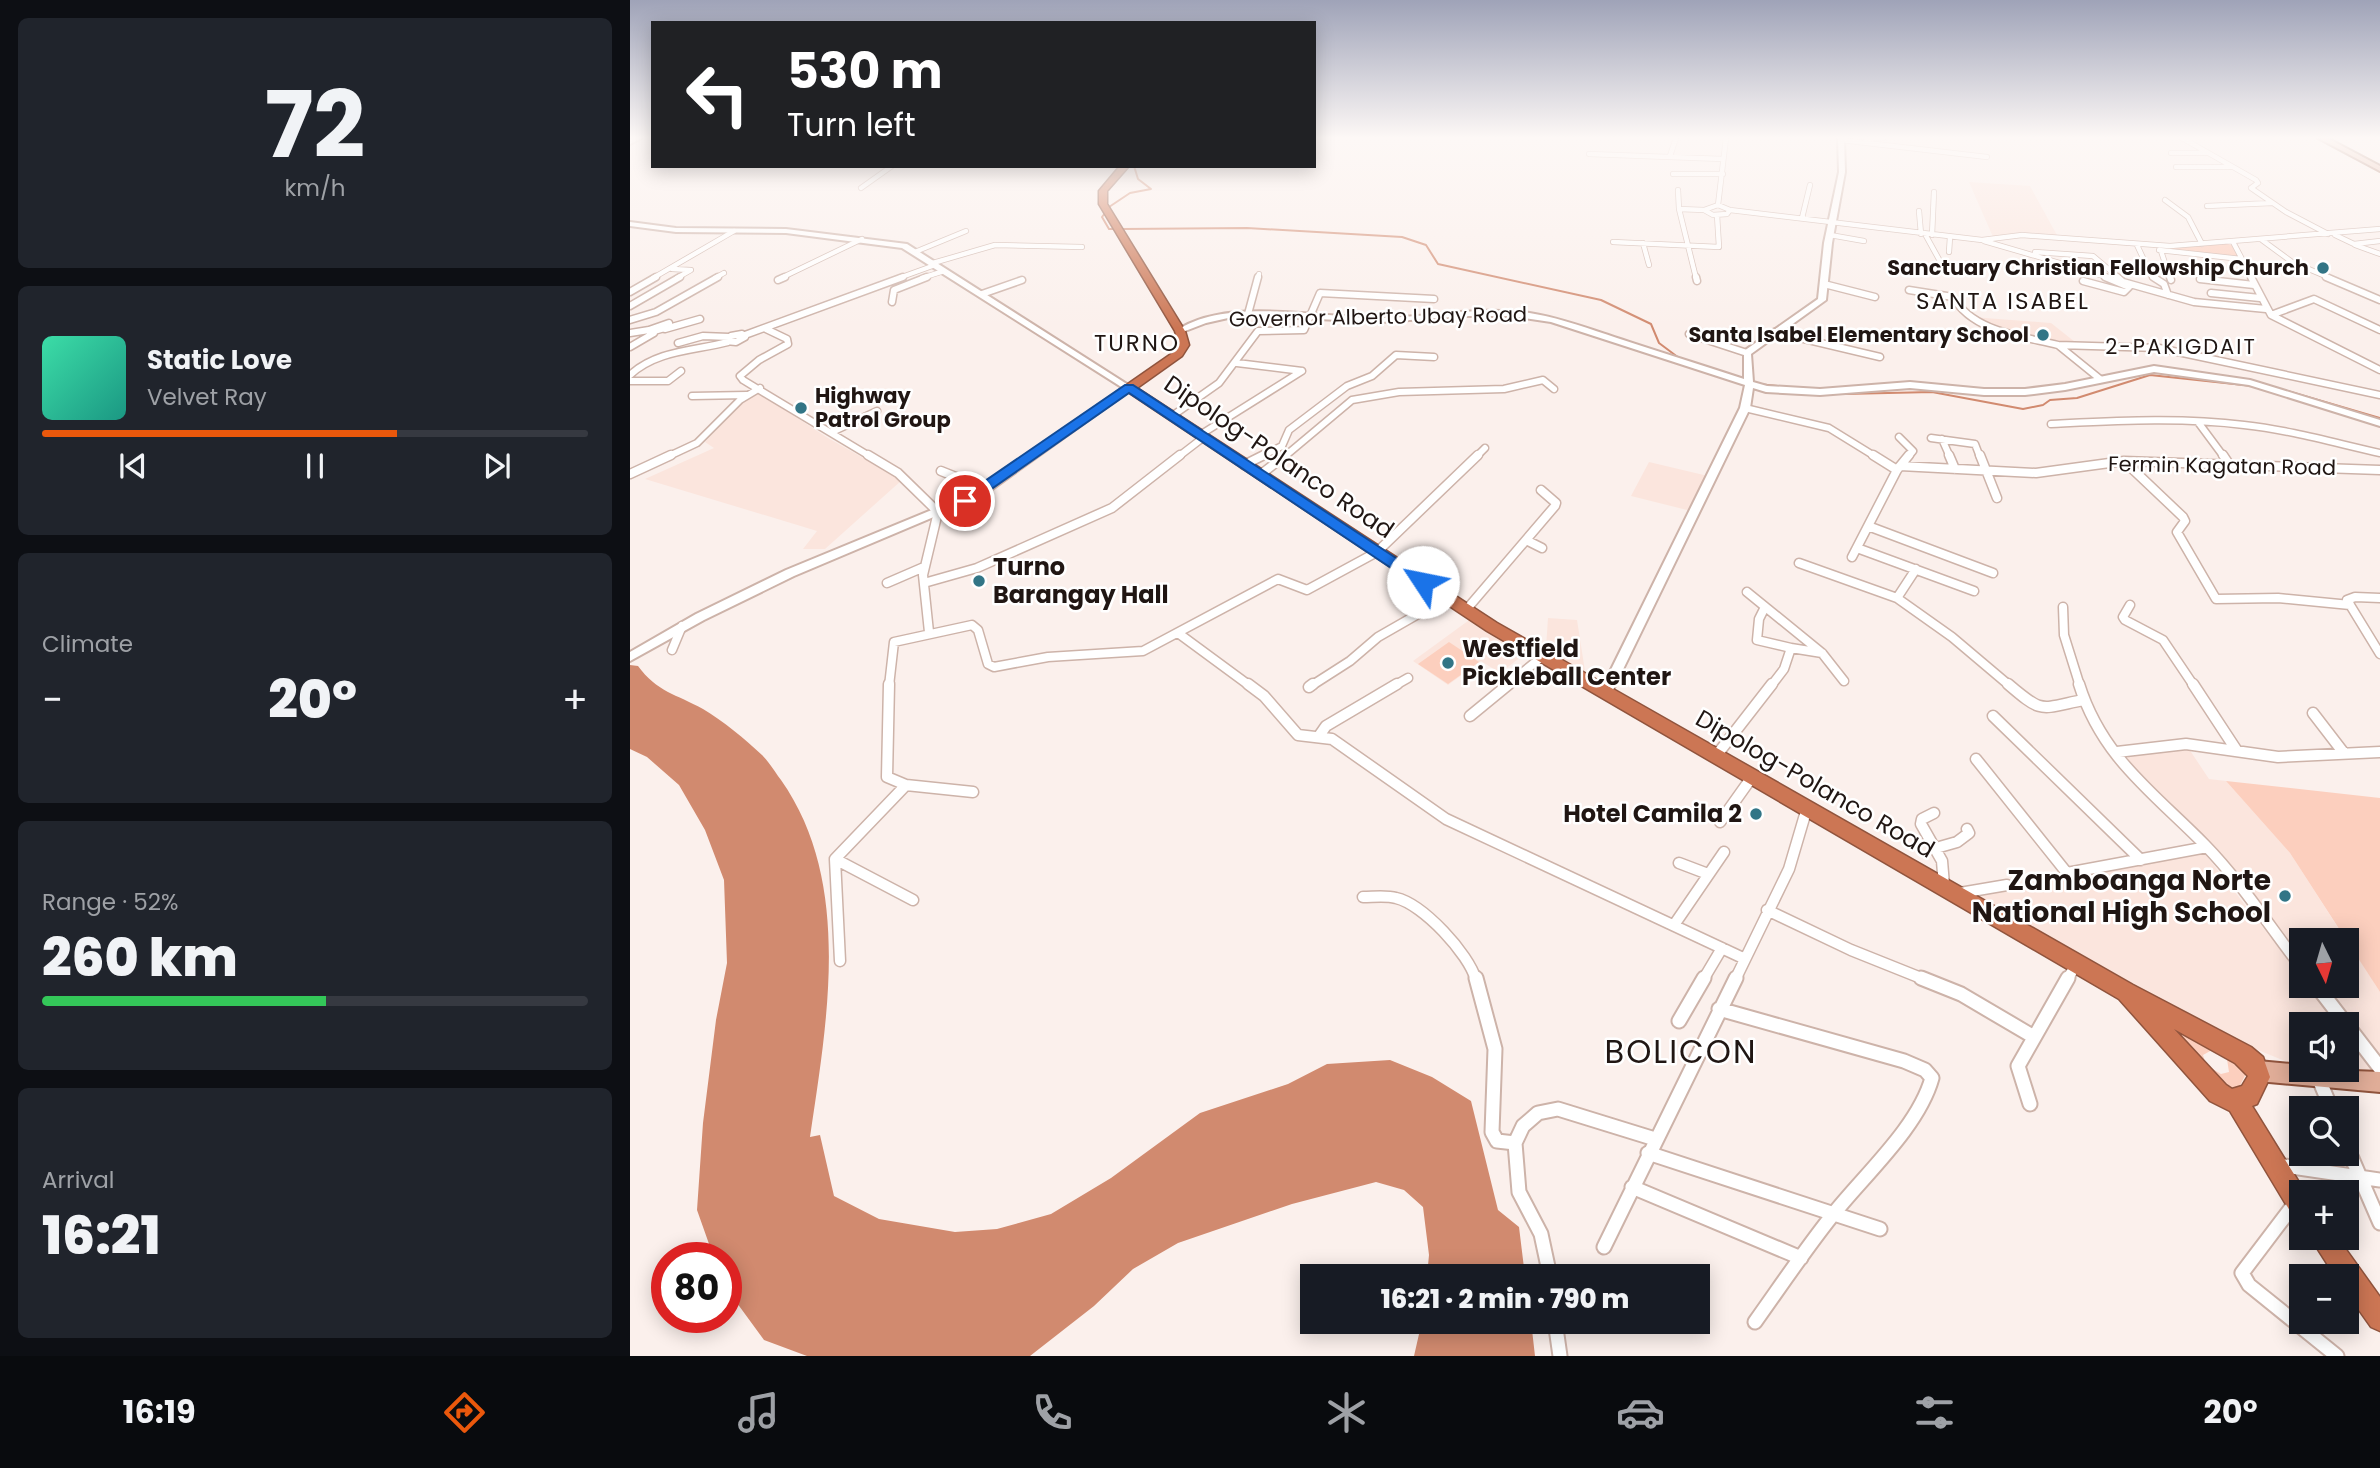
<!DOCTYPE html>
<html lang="en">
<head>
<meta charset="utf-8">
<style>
	:root { --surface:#171b24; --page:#20242c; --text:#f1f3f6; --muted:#9ea1a6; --line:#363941; --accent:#ea580c }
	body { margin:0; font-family:Poppins,sans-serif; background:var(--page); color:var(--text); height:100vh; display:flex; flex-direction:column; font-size:26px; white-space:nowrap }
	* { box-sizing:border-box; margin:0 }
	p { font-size:23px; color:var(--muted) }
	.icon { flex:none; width:38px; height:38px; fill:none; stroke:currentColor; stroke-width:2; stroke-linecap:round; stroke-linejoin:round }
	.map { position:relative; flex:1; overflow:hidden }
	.panel { display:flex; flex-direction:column; gap:18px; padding:18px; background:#0d0f14; width:630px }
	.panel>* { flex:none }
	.top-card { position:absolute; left:21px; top:21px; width:665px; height:147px; border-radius:0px; box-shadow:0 4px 18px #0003; background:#202124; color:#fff; overflow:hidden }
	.needle { width:46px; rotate:175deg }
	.fabs { position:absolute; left:1659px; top:928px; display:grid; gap:14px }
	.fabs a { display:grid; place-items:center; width:70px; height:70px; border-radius:0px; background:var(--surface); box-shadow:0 4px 18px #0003; font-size:35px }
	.speed { position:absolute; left:21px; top:1242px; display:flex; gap:14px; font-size:35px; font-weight:700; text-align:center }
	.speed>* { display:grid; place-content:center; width:91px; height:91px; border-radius:50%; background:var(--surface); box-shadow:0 4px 18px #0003; line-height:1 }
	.speed .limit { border:10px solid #d22; background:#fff; color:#111 }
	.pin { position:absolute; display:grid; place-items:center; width:60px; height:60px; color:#fff; margin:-30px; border:4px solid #fff; border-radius:50%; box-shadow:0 2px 7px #0007 }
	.me { position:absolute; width:77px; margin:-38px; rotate:304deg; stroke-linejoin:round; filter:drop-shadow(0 0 5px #0008) }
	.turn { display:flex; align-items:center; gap:24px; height:147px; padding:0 21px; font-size:32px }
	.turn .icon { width:91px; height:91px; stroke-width:2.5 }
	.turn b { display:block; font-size:49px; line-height:60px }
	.big { font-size:52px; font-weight:800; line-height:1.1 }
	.panel .tile { flex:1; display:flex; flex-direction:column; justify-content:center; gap:10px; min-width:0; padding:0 24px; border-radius:10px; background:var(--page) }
	.panel .dial { align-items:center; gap:0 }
	.dial b { font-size:91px; line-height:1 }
	.song { display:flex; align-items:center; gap:21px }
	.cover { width:84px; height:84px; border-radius:10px; background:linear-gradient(135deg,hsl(160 70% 55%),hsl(170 70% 35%)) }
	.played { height:7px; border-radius:4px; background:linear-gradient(90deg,var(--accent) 65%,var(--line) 65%) }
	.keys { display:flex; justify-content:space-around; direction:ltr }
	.heat { display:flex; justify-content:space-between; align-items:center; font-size:38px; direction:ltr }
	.charge { height:10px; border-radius:5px; background:linear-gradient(90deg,#34c759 52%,var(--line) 0) }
	.trip { position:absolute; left:670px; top:1264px; width:410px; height:70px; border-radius:0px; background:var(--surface); box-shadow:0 4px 18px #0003; font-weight:800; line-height:70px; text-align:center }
	.dock { display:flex; height:112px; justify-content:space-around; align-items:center; background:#090b0e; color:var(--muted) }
	.dock .icon { width:49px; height:49px }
	.dock .active { color:var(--accent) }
	.dock b { font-size:32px; color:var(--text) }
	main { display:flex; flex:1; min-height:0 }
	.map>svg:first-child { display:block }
	.built { fill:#fbe5dd }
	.green { fill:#fccfbe; fill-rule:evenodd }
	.water { fill:#d18a6f }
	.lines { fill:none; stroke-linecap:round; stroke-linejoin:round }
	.stream { stroke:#d18a6f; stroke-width:2 }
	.street-far4-casing { stroke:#cdb3a9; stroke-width:6 }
	.street-far3-casing { stroke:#cdb3a9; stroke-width:9 }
	.street-far2-casing { stroke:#cdb3a9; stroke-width:11 }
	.street-far1-casing { stroke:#cdb3a9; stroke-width:13 }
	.street-casing { stroke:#cdb3a9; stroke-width:17 }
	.secondary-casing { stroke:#cdb3a9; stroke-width:4 }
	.primary-casing { stroke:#90543d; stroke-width:4 }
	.highway-casing { stroke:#90543d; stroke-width:3 }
	.street-far4 { stroke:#fff; stroke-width:4.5 }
	.street-far3 { stroke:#fff; stroke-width:6 }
	.street-far2 { stroke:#fff; stroke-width:8 }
	.street-far1 { stroke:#fff; stroke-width:10 }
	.street { stroke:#fff; stroke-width:13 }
	.secondary { fill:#fff; fill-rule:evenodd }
	.primary { fill:#e0ad98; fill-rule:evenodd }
	.highway { fill:#cc7654; fill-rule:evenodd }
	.route { fill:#1a73e8; stroke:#114b97; stroke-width:2 }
	.poi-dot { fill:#327586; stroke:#fff; stroke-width:2.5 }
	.labels { text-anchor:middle; stroke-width:5; stroke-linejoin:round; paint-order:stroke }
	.far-poi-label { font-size:21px; font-weight:bold; fill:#201613; stroke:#fff; text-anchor:end }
	.far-street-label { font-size:21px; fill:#201613; stroke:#fff }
	.far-neighbourhood-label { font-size:21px; letter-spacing:2px; fill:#201613; stroke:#fff }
	.far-quarter-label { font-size:23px; letter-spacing:2px; fill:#201613; stroke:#fff }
	.street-label { font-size:24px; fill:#201613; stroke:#fff }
	.poi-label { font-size:24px; font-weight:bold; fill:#201613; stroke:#fff; text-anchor:start }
	.near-poi-label { font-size:28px; font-weight:bold; fill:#201613; stroke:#fff; text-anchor:end }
	.near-neighbourhood-label { font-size:32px; letter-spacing:2px; fill:#201613; stroke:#fff }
</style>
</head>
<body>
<main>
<section class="panel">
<div class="tile dial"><b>72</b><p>km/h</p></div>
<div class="tile">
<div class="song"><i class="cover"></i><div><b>Static Love</b><p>Velvet Ray</p></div></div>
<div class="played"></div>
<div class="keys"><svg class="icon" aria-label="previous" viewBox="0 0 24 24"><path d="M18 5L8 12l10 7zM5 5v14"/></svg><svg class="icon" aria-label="pause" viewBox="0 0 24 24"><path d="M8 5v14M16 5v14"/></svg><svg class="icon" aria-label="next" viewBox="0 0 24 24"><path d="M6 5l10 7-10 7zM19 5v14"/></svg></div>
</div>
<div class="tile"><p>Climate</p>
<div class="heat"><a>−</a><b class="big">20°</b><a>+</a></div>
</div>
<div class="tile"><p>Range · 52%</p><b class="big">260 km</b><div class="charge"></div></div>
<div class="tile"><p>Arrival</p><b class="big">16:21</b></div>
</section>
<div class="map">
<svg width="1750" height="1356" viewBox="0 0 1750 1356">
	<rect width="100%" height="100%" fill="#fbf0ec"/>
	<path class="built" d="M1339 182 1400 186 1428 237 1388 233 1363 237Z
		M1342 317 1421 323 1445 342 1424 344 1403 339 1380 330 1361 328Z
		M127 392 198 438 272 480 195 549H173L187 531 15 479 84 448 75 442 119 395Z
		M1019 462 1078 476 1061 511 1001 496Z
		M842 618 896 653 870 673 851 661 818 685 783 661Z
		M918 618 947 620 955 671 951 676 912 652 916 648Z
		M1557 746 1579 779 1596 781 1660 853 1716 940H1671V961L1570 832 1511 779 1498 759 1497 755Z
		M1575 854 1671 976V985H1679L1709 1024H1671V1064L1660 1063 1557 1021 1338 894Z
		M1717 940 1750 992V1061L1691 985H1717Z
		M1717 1034 1747 1073 1715 1069Z"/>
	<path class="green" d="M1594 243 1602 245 1608 257 1530 248Z
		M819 642 849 662 818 684 788 664Z
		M1596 781 1750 798V992L1660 853Z
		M1552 1033 1610 1062 1617 1072 1609 1087 1598 1090 1550 1036ZM1582 1050 1597 1059 1599 1072 1591 1074 1576 1065 1573 1055Z"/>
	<path class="water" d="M0 665 8 666C27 692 46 694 73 709 93 721 115 739 132 755 139 762 145 772 151 780 223 882 197 1021 180 1137L190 1135 204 1196 249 1219 325 1232 367 1229 421 1214 481 1178 570 1113 658 1084 697 1064 760 1060 802 1077 841 1101 868 1210 889 1227 895 1276H797L799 1255 793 1207 774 1190 746 1182 662 1204 548 1243 503 1269 464 1306 400 1356H177L134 1340 96 1288V1258H84L67 1210 73 1123 86 1020 97 963 94 880 75 830 49 785 17 757 0 749Z
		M792 1321H901L905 1356H784Z"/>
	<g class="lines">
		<path class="stream" d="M479 207 500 193 521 189 508 179 504 166
			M475 213 472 217 479 229H483
			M492 229 617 228 772 237 796 245 808 264 971 300 1021 324 1029 343 1049 358
			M1128 384 1156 387
			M1640 386 1750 418
			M1214 394 1302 392 1393 409 1413 405 1420 400 1447 398 1520 375 1623 386"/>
		<defs>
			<path id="street-far4" d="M1552 138 1626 180 1628 183 1621 188 1656 212 1698 234
				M1236 139 1253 138
				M1211 140 1357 157
				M1541 153H1578
				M959 154 1093 159
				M1040 156 1046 138
				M1546 167H1600
				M1043 174H1093
				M231 188 262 166
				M1048 190 1049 209 1066 278
				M1535 200 1558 217 1572 244
				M1088 205 1096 138
				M1088 205 1100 210 1097 214 1083 215 1074 210Z
				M1577 206 1642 203
				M1049 209 1074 210
				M1100 210 1352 240 1392 235 1540 246 1750 229
				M1289 211 1291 234
				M1172 218 1180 185
				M1295 234 1311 263
				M1200 235 1234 241
				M1302 235 1304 192
				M1705 235 1724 244 1750 241
				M1632 240 1662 262 1700 278
				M1354 241 1481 278
				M983 242 1089 247 1087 215
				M1603 242 1622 278
				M1013 243 1019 265
				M1507 245 1521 275 1526 278
				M1725 245 1750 254
				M1529 250 1611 259
				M1531 251 1540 278
				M285 252 336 231
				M1319 252 1320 237
				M1405 252 1463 256 1489 278
				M303 263 365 245 452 247
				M42 269 61 270 47 278
				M23 278 104 231
				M85 278 94 273
				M151 278 232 239
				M269 278 305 265
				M292 278 314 271
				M628 278 629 274"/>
			<path id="street-far3" d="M1066 277 1067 281
				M1487 277 1493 282 1564 302 1636 309
				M1523 277 1534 284 1538 295
				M1540 277 1541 280
				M1621 277 1641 315 1750 370
				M1696 277 1750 300
				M1570 279 1624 285
				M148 280 155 277
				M1453 281 1494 292 1499 287 1475 277
				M1194 284 1245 297
				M1279 290 1323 297C1343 332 1392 336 1428 345
				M0 292 26 277
				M1581 293 1630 298
				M352 294 392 280
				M262 302 264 290 297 277
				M0 306 50 277
				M618 314 628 277
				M1641 315 1684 299 1750 330
				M0 320 26 312 88 277
				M35 329 70 319
				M136 329 157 339 158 344 129 360 110 376 113 380 241 457
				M19 330 39 323 38 327 24 331
				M1144 332 1250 357
				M0 333 19 330 24 333 0 347
				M112 334 115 337 106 342 96 341 101 336Z
				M1059 334 1117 353
				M115 335 273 277
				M48 343 73 336 99 337
				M607 363 672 371
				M0 375C27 350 64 351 98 342
				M1470 379 1428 345 1529 348 1750 395
				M0 381H38L51 371
				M62 396 117 395
				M1115 408 1199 428 1246 457
				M542 416 589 383 628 331 674 330 690 293 804 299
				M1568 422 1594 457
				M1421 424C1485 421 1550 417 1614 425 1660 430 1705 443 1750 453
				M202 432 247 411
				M570 435 672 371
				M1269 437 1283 451 1278 457
				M1301 438 1345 444 1350 457
				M1312 439 1320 457
				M37 457 67 443 110 400 130 388
				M548 457 574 437
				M630 457 652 446 659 430 717 386 742 376 766 355 804 357
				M654 457 722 400 769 392 874 389 913 380 924 389
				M846 457 855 448"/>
			<path id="street-far2" d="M238 455 268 473 308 512 293 575 299 632
				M1243 455 1267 470
				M1319 455 1325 469
				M1350 455 1367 498
				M1593 455 1599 464
				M1494 461 1553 517 1555 521 1547 532 1586 599 1648 598 1720 605
				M614 465 634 455
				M1270 466 1279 455
				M1267 470 1270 466 1406 473 1494 461 1750 470
				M311 471 356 489
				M0 474 41 455
				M630 475 656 455
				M1238 526 1363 573
				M896 540 912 548
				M1227 548 1344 591
				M1222 557 1267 470
				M1169 563 1267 598 1322 637 1380 686
				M257 583 294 567
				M294 583 347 568 482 508 550 455
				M1117 592 1192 653 1214 681
				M1267 598 1286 569
				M1750 598 1725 597 1717 600 1750 654
				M1500 605 1493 617 1495 620 1533 640 1564 686
				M1135 607 1129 619 1127 640 1161 648
				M1433 607 1434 635 1450 686
				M836 610 925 506 926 503 911 490
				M548 633 620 686
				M42 650 52 626
				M259 686 264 642 342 625 348 630 358 664 364 667 418 657 513 651 648 579 677 590 747 552 848 455
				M681 686 720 661 748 637 816 598
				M764 686 778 678
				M876 686 913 656
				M1141 686 1154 669 1161 648 1192 653"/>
			<path id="street-far1" d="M259 684 257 777 276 785 343 792
				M618 684 634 696 668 735 702 739 816 819 1113 958
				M1378 684C1413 714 1409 709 1453 700
				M1449 684C1472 758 1524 793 1575 845 1611 882 1640 927 1671 967
				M1563 684 1607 751
				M679 687 683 684
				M1683 713 1713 752
				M840 716 879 684
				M1363 716 1511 860
				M689 736 696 726 767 684
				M1487 752 1556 744 1648 757 1750 752
				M1086 756 1142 684
				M1346 759 1437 873 1577 847
				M276 785 205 859 283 900
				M1304 813 1292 819 1291 824 1312 861 1314 885
				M1090 822 1122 777
				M1306 848 1327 842 1339 833 1337 829
				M205 859 210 961
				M1049 863 1078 874
				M1330 893 1377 885
				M733 897C743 897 756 895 766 898 793 904 839 954 846 980
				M1137 910 1221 950 1296 980
				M1044 925 1094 852
				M1073 980 1092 948
				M1105 980 1159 869 1177 808
				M1437 980 1447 963"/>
			<path id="street" d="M846 978 865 1049 862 1132 867 1141 885 1143
				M1291 978 1331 994 1404 1037
				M1686 985 1716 1024
				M1089 1009 1274 1061 1295 1070 1302 1078C1288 1128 1233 1176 1201 1217 1174 1251 1150 1287 1125 1322
				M1049 1021 1074 978
				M1717 1025 1750 1068
				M1688 1077 1701 1108
				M1400 1104 1388 1066 1438 978
				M1717 1147 1750 1223
				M1018 1153 1250 1229
				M1648 1165 1750 1180
				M1002 1187 1171 1258
				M1665 1203 1612 1273 1619 1285 1707 1356
				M974 1247 1106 978
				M920 1276 911 1234 889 1192 885 1143 893 1126 908 1113 928 1109 1025 1139
				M925 1321 930 1356"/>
			<path id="secondary" d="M3 138H12L0 144V140Z
				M1208 138H1214L1215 172 1202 243 1196 300 1121 354 1123 382 1137 386 1190 389 1280 382 1354 389H1395L1435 384 1524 366 1620 380 1750 420V426L1619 385 1524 372 1435 390 1395 395H1354L1280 388 1190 395 1136 392 1123 388 1120 408 982 692 980 695H972L970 692 1110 408 1115 385 921 322 881 316H837L751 322 623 316 598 318 576 323 550 333 546 331C596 296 692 318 751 318 802 317 854 305 905 314 933 319 960 329 987 338 1029 352 1072 365 1114 379V351L1188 299 1194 243 1209 172Z
				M0 222 46 228 156 229 277 244 503 388 351 497 164 576 74 620 0 661V652L66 614 156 570 343 493 493 388 272 248 156 233 46 232 0 226Z"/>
			<path id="primary" d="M1688 138H1697L1750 166V171Z
				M1628 1061 1671 1065V1069L1750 1072V1092L1628 1081 1621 1078 1618 1071 1621 1064Z"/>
			<path id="highway" d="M490 166H499L477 191V204L555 331 559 345 552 356 507 388 867 623 1503 985 1621 1047 1633 1057 1640 1077 1627 1104 1622 1106 1675 1192H1671V1220L1663 1216 1600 1111 1580 1101 1489 999 857 631 495 390V386L544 352 549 345 545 331 469 204V191ZM1544 1029 1605 1063 1618 1076 1612 1086 1602 1089 1596 1085Z
				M1680 1237H1707L1750 1297V1331L1741 1327 1717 1293V1276H1705Z"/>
		</defs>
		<use href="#street-far4" class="street-far4-casing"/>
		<use href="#street-far3" class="street-far3-casing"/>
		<use href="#street-far2" class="street-far2-casing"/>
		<use href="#street-far1" class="street-far1-casing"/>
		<use href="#street" class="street-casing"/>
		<use href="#secondary" class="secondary-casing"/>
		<use href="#primary" class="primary-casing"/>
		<use href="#highway" class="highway-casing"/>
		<use href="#street-far4" class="street-far4"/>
		<use href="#street-far3" class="street-far3"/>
		<use href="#street-far2" class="street-far2"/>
		<use href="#street-far1" class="street-far1"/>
		<use href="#street" class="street"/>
		<use href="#secondary" class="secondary"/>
		<use href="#primary" class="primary"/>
		<use href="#highway" class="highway"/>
	</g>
	<linearGradient id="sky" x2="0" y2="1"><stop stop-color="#9fa3b8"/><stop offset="0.42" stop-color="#fdf8f6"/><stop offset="1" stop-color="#fdf8f6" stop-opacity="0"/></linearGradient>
	<rect width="1750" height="328" fill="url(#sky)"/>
	<path class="route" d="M495 385H503L798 579V586H788L499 393 340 504H330V498Z"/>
	<g class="poi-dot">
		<circle cx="1693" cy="268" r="7"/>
		<circle cx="1413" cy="335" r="7"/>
		<circle cx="171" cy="408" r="7"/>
		<circle cx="349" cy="581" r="7"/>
		<circle cx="818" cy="663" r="7"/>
		<circle cx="1126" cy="814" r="7"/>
		<circle cx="1655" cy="896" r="7"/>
	</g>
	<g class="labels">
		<g class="far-poi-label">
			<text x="1679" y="275">Sanctuary Christian Fellowship Church</text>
			<text x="1399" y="342">Santa Isabel Elementary School</text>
			<text x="185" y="403" text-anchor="start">Highway<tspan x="185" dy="24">Patrol Group</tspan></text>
		</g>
		<g class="far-street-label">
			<text transform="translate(748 317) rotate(-1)" y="7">Governor Alberto Ubay Road</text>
			<text transform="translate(1592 466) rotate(1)" y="7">Fermin Kagatan Road</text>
		</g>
		<g class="far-neighbourhood-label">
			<text x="1551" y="354">2-PAKIGDAIT</text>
		</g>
		<g class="far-quarter-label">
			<text x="1373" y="309">SANTA ISABEL</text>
			<text x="507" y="351">TURNO</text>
		</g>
		<g class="street-label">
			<text transform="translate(649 457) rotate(34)" y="8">Dipolog-Polanco Road</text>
			<text transform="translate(1185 784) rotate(30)" y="8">Dipolog-Polanco Road</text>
		</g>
		<g class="poi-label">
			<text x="363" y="575">Turno<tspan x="363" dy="28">Barangay Hall</tspan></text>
			<text x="832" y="657">Westfield<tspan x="832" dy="28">Pickleball Center</tspan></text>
			<text x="1112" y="822" text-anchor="end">Hotel Camila 2</text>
		</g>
		<g class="near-poi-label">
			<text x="1641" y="890">Zamboanga Norte<tspan x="1641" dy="32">National High School</tspan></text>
		</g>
		<g class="near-neighbourhood-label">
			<text x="1051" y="1063">BOLICON</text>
		</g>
	</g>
</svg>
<div class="fabs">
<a><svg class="needle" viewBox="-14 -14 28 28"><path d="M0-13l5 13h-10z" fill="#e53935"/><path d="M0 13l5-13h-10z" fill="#9ea1a6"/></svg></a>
<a><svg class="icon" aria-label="sound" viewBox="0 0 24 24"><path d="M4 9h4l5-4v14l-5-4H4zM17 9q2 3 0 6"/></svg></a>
<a><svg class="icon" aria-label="search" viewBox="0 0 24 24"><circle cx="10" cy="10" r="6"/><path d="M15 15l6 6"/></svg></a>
<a>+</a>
<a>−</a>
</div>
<div class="speed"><div class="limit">80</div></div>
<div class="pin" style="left:335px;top:501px;background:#d93025"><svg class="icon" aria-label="arrive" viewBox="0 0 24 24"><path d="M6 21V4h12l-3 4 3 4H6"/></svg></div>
<svg class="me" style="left:793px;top:582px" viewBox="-20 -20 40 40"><circle r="19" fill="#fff"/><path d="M0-13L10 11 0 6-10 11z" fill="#1a73e8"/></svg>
<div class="trip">16:21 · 2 min · 790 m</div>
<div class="top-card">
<div class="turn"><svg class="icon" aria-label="left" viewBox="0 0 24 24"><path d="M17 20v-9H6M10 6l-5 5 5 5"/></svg><div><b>530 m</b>Turn left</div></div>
</div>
</div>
</main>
<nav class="dock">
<b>16:19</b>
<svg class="icon active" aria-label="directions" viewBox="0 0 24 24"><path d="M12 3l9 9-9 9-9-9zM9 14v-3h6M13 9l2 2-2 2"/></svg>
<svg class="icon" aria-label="music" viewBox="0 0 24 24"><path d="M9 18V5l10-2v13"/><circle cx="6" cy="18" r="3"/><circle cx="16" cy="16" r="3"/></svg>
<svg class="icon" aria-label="phone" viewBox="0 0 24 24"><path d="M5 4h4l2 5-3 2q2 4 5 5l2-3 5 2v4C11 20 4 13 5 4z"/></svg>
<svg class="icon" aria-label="climate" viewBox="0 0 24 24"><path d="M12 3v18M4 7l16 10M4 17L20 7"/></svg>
<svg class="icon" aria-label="car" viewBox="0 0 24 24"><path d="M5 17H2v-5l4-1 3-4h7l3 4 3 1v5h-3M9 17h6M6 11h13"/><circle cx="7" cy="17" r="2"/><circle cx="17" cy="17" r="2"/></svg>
<svg class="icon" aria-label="filters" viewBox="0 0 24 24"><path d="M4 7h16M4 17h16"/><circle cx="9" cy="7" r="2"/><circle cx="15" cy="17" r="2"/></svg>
<b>20°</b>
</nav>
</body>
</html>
